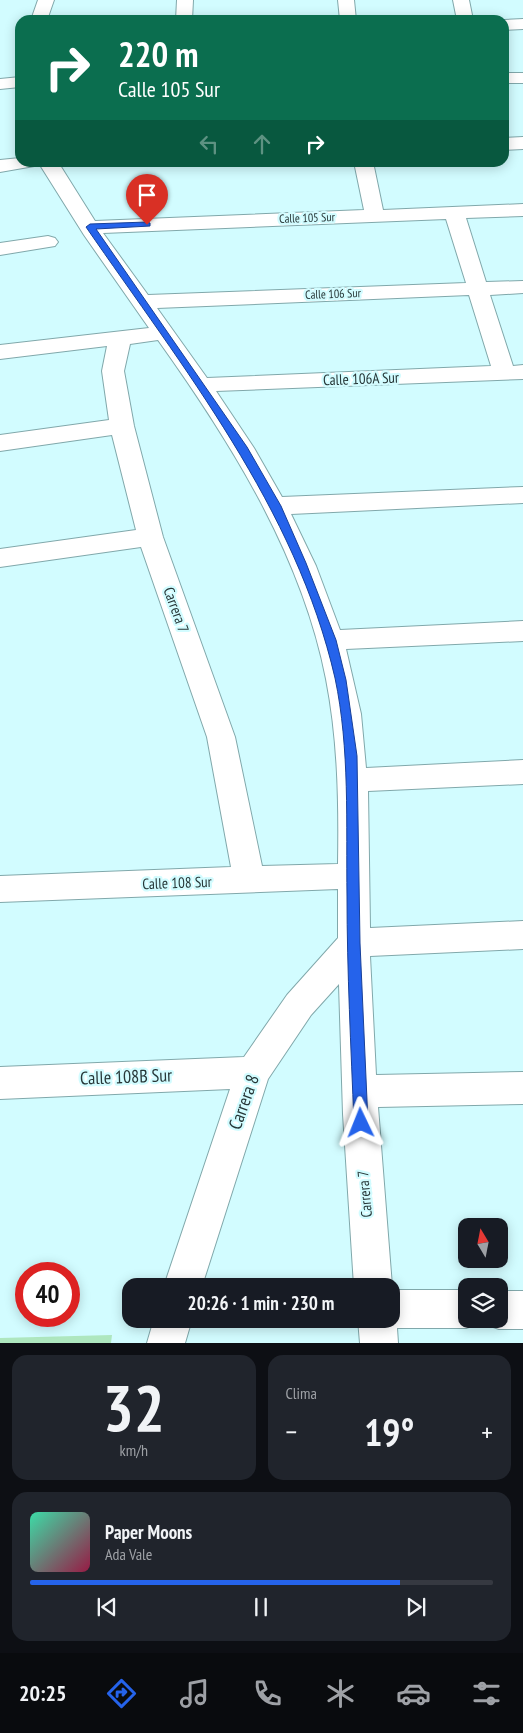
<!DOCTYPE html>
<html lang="es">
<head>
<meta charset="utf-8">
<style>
	:root { --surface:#171b24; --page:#20242c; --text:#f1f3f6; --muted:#9ea1a6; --line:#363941; --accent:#2563eb }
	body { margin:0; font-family:"PT Sans Narrow",sans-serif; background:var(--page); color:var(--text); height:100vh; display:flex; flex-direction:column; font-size:19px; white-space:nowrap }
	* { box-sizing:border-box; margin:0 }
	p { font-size:16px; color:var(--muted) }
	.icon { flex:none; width:28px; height:28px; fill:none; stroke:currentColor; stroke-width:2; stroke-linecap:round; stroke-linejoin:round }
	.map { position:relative; height:1343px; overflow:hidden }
	.panel { display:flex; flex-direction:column; gap:12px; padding:12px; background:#0d0f14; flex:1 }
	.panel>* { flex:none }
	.banner { position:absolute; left:15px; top:15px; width:494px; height:152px; border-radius:15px; box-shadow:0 2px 12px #0003; background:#0b6e4f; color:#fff; overflow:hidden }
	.needle { width:32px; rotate:350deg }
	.tools { position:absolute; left:458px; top:1218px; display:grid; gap:10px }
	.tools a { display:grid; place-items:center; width:50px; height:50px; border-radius:10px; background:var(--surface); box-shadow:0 2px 12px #0003; font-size:25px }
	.speed { position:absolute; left:15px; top:1262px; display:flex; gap:10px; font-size:25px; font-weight:700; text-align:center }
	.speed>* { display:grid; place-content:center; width:65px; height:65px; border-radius:50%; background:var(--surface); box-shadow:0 2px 12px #0003; line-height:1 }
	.speed .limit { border:8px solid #d22; background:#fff; color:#111 }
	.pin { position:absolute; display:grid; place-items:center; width:42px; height:42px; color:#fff; margin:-51px -21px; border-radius:50% 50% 50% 0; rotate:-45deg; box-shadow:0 0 5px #0007 }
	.pin .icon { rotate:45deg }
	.me { position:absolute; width:55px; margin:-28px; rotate:358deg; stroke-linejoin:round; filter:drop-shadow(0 0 4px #0008) }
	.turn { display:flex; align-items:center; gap:18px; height:105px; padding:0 20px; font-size:22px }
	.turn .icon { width:65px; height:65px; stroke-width:2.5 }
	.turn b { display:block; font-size:35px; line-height:42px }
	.lanes { display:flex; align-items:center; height:48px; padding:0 20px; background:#0003; justify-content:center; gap:25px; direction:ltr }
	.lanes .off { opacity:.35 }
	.big { font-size:38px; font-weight:600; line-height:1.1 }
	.panel .card { flex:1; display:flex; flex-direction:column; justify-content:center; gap:8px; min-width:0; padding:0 18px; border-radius:15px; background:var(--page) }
	.panel .dial { align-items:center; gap:0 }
	.dial b { font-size:65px; line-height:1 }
	.song { display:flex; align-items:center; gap:15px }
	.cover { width:60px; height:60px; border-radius:8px; background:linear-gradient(135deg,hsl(160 70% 55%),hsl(340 70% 35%)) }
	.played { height:5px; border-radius:2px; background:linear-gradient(90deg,var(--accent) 80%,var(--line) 80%) }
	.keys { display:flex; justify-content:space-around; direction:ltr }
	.heat { display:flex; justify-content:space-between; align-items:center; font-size:28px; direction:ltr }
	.panel .tiles { flex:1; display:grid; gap:12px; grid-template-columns:1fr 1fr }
	.card:last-child { grid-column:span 2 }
	.trip { position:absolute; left:122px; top:1278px; width:278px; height:50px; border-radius:15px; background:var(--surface); box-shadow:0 2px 12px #0003; font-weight:600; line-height:50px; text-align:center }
	.dock { display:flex; height:80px; justify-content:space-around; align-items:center; background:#090b0e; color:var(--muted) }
	.dock .icon { width:35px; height:35px }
	.dock .selected { color:var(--accent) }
	.dock b { font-size:22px; color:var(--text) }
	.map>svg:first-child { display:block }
	.green { fill:#aee7bf }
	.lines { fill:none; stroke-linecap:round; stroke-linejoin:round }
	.minor-casing { stroke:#81a8ab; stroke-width:2 }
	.minor { fill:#fff; fill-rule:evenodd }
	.route { fill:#2563eb; stroke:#184099 }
	.labels { text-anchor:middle; stroke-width:4.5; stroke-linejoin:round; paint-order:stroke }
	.far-street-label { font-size:12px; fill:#273738; stroke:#d2fcff }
	.street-label { font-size:15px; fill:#273738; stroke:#d2fcff }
	.near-street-label { font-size:18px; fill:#273738; stroke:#d2fcff }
</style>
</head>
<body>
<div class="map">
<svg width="523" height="1343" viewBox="0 0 523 1343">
	<rect width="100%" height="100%" fill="#d2fcff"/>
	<path class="green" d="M112 1335 111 1343H0V1338Z"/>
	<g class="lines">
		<defs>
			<path id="minor" d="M38 0H54L47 20H31Z
				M177 0H193L192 20H176Z
				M338 0H354L356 20H340Z
				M453 0H469L473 20H457Z
				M523 19V29L504 30V20Z
				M504 73H523V83H504Z
				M20 77V87L0 89V79Z
				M523 137V149L504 150V138Z
				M20 158V162H58L95 221 364 210 354 162H373L383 210 523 204V216L466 218 486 282 523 281V293L490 295 513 366 523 365V379L216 391 254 448 282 497 523 487V503L291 514 316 566 340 630 523 621V641L346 649 361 714 366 768 523 760V784L368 791 370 928 523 921V949L370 956 376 1075 523 1072V1104L378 1107 392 1286 391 1288 354 1286 343 1114 339 984 311 1015 268 1079 202 1286H164L230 1089 0 1099V1067L244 1057 287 995 338 938V889L0 902V876L231 867 207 737 141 547 0 567V549L136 530 112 435 0 451V435L109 420 102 371 107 346 0 359V345L149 328 84 235 40 165 0 172V160ZM446 219 466 283 148 295 103 233ZM469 295 491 366 207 378 157 308ZM158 340C230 441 302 555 326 679 338 740 339 802 338 864L262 866 235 737 163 537 134 426 124 371 130 344Z
				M48 236 55 238 58 242 55 246 0 255V243Z
				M391 1290H466V1319H481L480 1323 466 1328H397L398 1343H360L358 1319H391Z
				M499 1291H523V1329H499L485 1324 483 1319H499Z
				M154 1319H192L185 1343H147Z"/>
		</defs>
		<use href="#minor" class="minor-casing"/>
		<use href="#minor" class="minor"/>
	</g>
	<path class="route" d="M147 222 150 223V226L96 229 247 447 281 506 306 563 336 640 346 680 357 756 360 943 368 1123 366 1128 361 1130 356 1128 354 1123C351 1047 347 972 347 896 346 824 350 749 335 678 296 508 183 368 86 227L90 224Z"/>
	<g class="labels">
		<g class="far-street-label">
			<text transform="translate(307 218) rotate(-2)" y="4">Calle 105 Sur</text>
			<text transform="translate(333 294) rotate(-2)" y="4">Calle 106 Sur</text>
		</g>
		<g class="street-label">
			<text transform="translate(361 379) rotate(-2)" y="5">Calle 106A Sur</text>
			<text transform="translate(176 610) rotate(70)" y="5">Carrera 7</text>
			<text transform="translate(177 883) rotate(-2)" y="5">Calle 108 Sur</text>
			<text transform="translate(365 1194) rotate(-95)" y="5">Carrera 7</text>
		</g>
		<g class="near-street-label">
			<text transform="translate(126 1077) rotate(-2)" y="6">Calle 108B Sur</text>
			<text transform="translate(244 1102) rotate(-70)" y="6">Carrera 8</text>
		</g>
	</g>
</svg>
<div class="tools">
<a><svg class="needle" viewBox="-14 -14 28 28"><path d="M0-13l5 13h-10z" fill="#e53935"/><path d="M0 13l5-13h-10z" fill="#9ea1a6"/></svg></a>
<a><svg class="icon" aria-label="layers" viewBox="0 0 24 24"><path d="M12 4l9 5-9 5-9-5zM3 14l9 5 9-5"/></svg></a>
</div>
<div class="speed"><div class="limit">40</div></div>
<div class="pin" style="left:147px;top:225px;background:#d93025"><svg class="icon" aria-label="arrive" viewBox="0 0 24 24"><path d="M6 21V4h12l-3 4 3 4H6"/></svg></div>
<svg class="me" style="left:361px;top:1123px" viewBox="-20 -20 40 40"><path d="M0-17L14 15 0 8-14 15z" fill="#2563eb" stroke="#fff" stroke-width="4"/></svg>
<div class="trip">20:26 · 1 min · 230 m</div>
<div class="banner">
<div class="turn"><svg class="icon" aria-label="right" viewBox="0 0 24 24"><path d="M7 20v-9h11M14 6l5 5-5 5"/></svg><div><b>220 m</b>Calle 105 Sur</div></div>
<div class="lanes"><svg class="icon off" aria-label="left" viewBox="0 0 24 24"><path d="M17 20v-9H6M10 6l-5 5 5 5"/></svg><svg class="icon off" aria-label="ahead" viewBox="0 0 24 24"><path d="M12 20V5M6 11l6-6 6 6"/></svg><svg class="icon" aria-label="right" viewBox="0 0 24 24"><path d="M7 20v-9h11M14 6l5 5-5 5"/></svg></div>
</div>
</div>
<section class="panel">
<div class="tiles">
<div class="card dial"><b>32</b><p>km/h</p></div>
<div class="card"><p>Clima</p>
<div class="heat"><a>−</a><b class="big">19°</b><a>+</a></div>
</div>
<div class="card">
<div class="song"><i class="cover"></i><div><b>Paper Moons</b><p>Ada Vale</p></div></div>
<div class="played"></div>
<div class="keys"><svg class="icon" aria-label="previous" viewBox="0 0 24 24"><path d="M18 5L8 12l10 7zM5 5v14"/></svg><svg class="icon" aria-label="pause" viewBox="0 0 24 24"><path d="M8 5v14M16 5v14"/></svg><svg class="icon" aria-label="next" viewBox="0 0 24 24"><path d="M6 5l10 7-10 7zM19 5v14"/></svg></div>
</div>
</div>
</section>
<nav class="dock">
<b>20:25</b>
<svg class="icon selected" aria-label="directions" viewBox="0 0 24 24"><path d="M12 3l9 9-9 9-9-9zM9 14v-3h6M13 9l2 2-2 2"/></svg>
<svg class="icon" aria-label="music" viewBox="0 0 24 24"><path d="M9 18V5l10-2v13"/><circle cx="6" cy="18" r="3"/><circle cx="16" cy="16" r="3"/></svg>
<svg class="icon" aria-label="phone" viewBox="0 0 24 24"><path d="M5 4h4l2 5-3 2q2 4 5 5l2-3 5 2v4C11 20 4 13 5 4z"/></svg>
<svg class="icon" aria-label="climate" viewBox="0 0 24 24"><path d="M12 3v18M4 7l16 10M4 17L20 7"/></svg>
<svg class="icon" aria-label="car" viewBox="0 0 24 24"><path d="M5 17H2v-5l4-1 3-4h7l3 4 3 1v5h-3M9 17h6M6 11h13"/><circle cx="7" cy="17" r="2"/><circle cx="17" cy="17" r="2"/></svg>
<svg class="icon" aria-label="filters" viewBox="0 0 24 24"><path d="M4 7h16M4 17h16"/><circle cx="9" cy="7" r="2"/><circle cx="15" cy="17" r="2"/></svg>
</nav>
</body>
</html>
